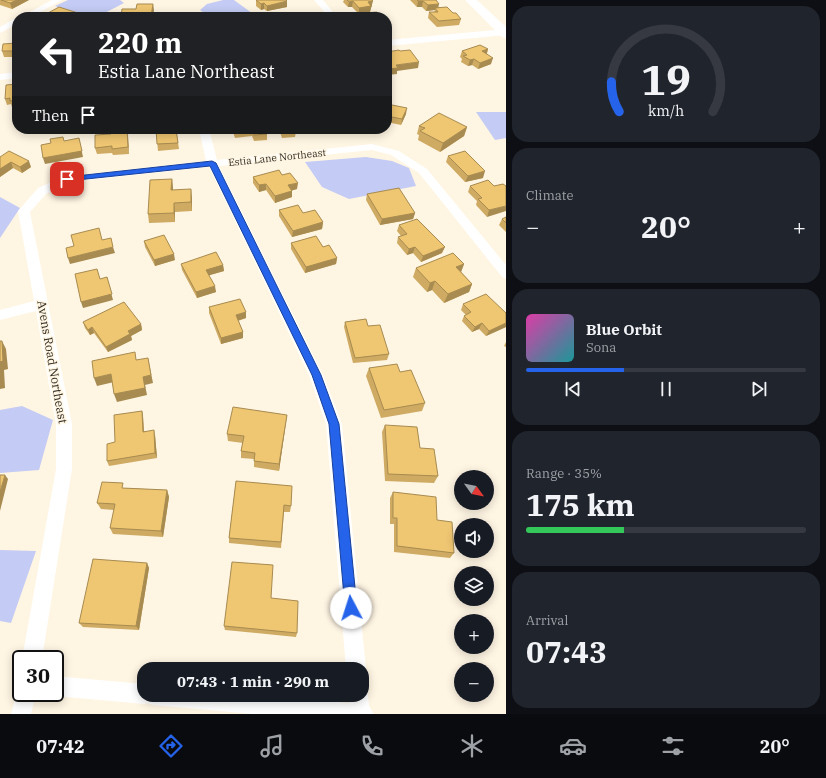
<!DOCTYPE html>
<html lang="en">
<head>
<meta charset="utf-8">
<style>
	:root { --surface:#171b24; --page:#20242c; --text:#f1f3f6; --muted:#9ea1a6; --line:#363941; --accent:#2563eb }
	body { margin:0; font-family:"IBM Plex Serif",serif; background:var(--page); color:var(--text); height:100vh; display:flex; flex-direction:column; font-size:15px; white-space:nowrap }
	* { box-sizing:border-box; margin:0 }
	p { font-size:13px; color:var(--muted) }
	.icon { flex:none; width:22px; height:22px; fill:none; stroke:currentColor; stroke-width:2; stroke-linecap:round; stroke-linejoin:round }
	.map { position:relative; flex:1; overflow:hidden }
	.details { display:flex; flex-direction:column; gap:6px; padding:6px; background:#0d0f14; width:320px }
	.details>* { flex:none }
	.top-card { position:absolute; left:12px; top:12px; width:380px; height:122px; border-radius:16px; box-shadow:0 2px 10px #0003; background:#202124; color:#fff; overflow:hidden }
	.needle { width:26px; rotate:123deg }
	.tools { position:absolute; left:454px; top:470px; display:grid; gap:8px }
	.tools a { display:grid; place-items:center; width:40px; height:40px; border-radius:50%; background:var(--surface); box-shadow:0 2px 10px #0003; font-size:20px }
	.speed { position:absolute; left:12px; top:650px; display:flex; gap:8px; font-size:20px; font-weight:700; text-align:center }
	.speed>* { display:grid; place-content:center; width:52px; height:52px; border-radius:50%; background:var(--surface); box-shadow:0 2px 10px #0003; line-height:1 }
	.speed .limit { border:2px solid #111; border-radius:6px; background:#fff; color:#111 }
	.pin { position:absolute; display:grid; place-items:center; width:34px; height:34px; color:#fff; margin:-17px; border-radius:8px; box-shadow:0 2px 6px #0006 }
	.me { position:absolute; width:44px; margin:-22px; rotate:355deg; stroke-linejoin:round; filter:drop-shadow(0 0 3px #0008) }
	.turn { display:flex; align-items:center; gap:14px; height:84px; padding:0 20px; font-size:18px }
	.turn .icon { width:52px; height:52px; stroke-width:2.5 }
	.turn b { display:block; font-size:28px; line-height:34px }
	.then { display:flex; align-items:center; height:38px; padding:0 20px; background:#0003; gap:8px; font-size:15px }
	.big { font-size:30px; font-weight:800; line-height:1.1 }
	.details .tile { flex:1; display:flex; flex-direction:column; justify-content:center; gap:6px; min-width:0; padding:0 14px; border-radius:16px; background:var(--page) }
	.details .dial { align-items:center; gap:0 }
	.dial svg { height:104px; overflow:visible; fill:none; stroke:var(--line); stroke-width:7; stroke-linecap:round; text-anchor:middle }
	.dial text { fill:var(--text); stroke:none }
	.song { display:flex; align-items:center; gap:12px }
	.cover { width:48px; height:48px; border-radius:6px; background:linear-gradient(135deg,hsl(320 70% 55%),hsl(180 70% 35%)) }
	.played { height:4px; border-radius:2px; background:linear-gradient(90deg,var(--accent) 35%,var(--line) 35%) }
	.keys { display:flex; justify-content:space-around; direction:ltr }
	.heat { display:flex; justify-content:space-between; align-items:center; font-size:22px; direction:ltr }
	.charge { height:6px; border-radius:3px; background:linear-gradient(90deg,#34c759 35%,var(--line) 0) }
	.trip { position:absolute; left:137px; top:662px; width:232px; height:40px; border-radius:16px; background:var(--surface); box-shadow:0 2px 10px #0003; font-weight:800; line-height:40px; text-align:center }
	.dock { display:flex; height:64px; justify-content:space-around; align-items:center; background:#090b0e; color:var(--muted) }
	.dock .icon { width:28px; height:28px }
	.dock .selected { color:var(--accent) }
	.dock b { font-size:18px; color:var(--text) }
	main { display:flex; flex:1; min-height:0 }
	.map>svg:first-child { display:block }
	.green { fill:#c4cbf4 }
	.lines { fill:none; stroke-linecap:round; stroke-linejoin:round }
	.street { fill:#fff; fill-rule:evenodd }
	.secondary { fill:#fff; fill-rule:evenodd }
	.wall { fill:#ceaa62 }
	.shaded-wall { fill:#a78b50 }
	.building { fill:#efc672; stroke:#a78b50 }
	.route { fill:#2563eb; stroke:#184099 }
	.labels { text-anchor:middle; stroke-width:3; stroke-linejoin:round; paint-order:stroke }
	.far-street-label { font-size:10px; fill:#322d24; stroke:#fff5e3 }
	.street-label { font-size:12px; fill:#322d24; stroke:#fff5e3 }
</style>
</head>
<body>
<main>
<div class="map">
<svg width="506" height="714" viewBox="0 0 506 714">
	<rect width="100%" height="100%" fill="#fff5e3"/>
	<path class="green" d="M68 0H120L124 3 97 17 82 16 55 6Z
		M223 0H234L256 16 210 17 200 10 207 4Z
		M476 112H506V138L495 140Z
		M366 157 392 161 409 168 416 186 349 199 322 187 305 162Z
		M0 197 20 208 0 238Z
		M22 406 53 420 39 470 0 473V410Z
		M0 550 36 551 11 623 0 621Z"/>
	<g class="lines">
		<path class="street" d="M52 0H62L31 17H21Z
			M314 0H323L337 17H329Z
			M14 19H17V24L0 33V27Z
			M506 29V35L387 46V40Z
			M17 72V78L0 80V74Z
			M199 129H209L217 160 372 144 399 151 427 169 506 265V279L502 277 419 173 391 155 372 150 219 166 323 375 342 424 366 669 362 676V669H346L326 424 309 375 209 167 69 182 46 194 30 212 72 424V469L42 659H22L56 469V424L36 311 0 320V310L34 301 18 211 38 188 63 177 206 161Z
			M55 676 144 684V695H264L349 703 348 695H362V687L365 688 368 695 369 706 374 714H253L153 705 147 703 144 704 55 696 48 693H55Z
			M21 685V693H36L31 714H11L19 686Z"/>
		<path class="secondary" d="M465 0H477L506 27V38L502 37Z"/>
	</g>
	<path class="wall" d="M0 0H29L12 9 0 5Z
		M256 0 287 7 267 11 264 9 261 10 256 6Z
		M344 0H372V7H371L370 12 359 14 352 7H348L343 2Z
		M410 0H436L438 7 453 13 461 19 459 25 437 27 428 18 429 12H434L435 10 426 11 422 7H417Z
		M387 19 391 25 389 31H387Z
		M17 40V57H4L2 51 16 43Z
		M488 49 487 54 491 64 478 69 472 65 468 66 461 62 462 59 460 57 462 51Z
		M17 84V107H12L11 104 7 105 5 99Z
		M387 104 406 114 401 125 387 122Z
		M419 126 467 127 464 136 440 152 418 140 419 135 417 134Z
		M127 129 129 154 113 155 112 153 97 154 95 148 111 134Z
		M156 129H176L179 149 158 151Z
		M232 129H266L267 134V140L254 141 252 136 235 138Z
		M279 129H311V130L296 132 295 137 282 138Z
		M448 156 483 178 465 182 446 162Z
		M0 157 31 167 22 173 13 168 0 177Z
		M282 175 297 189 291 190 292 191V197L275 203 266 190 259 192 253 183V177Z
		M172 179 173 190 192 198V211L175 212V222L149 223 148 214Z
		M503 184 487 217 476 205 477 201 468 192 470 186H494Z
		M367 194 415 213 413 219 380 225 366 200Z
		M279 210 303 213 323 222 322 229 292 237 279 216Z
		M506 217V232L499 225 502 219Z
		M399 225 442 253 421 262 413 253 407 255 397 243 398 237 401 236 397 231Z
		M144 241 175 260 155 266 145 247Z
		M291 243 323 247 337 258 336 264 305 273 291 249Z
		M181 264 223 265 224 271 209 275 216 292 197 298 182 270Z
		M464 264 461 272 472 284 469 292 444 303 432 290 427 292 413 277 416 268Z
		M463 304 506 313V327L486 336 479 329 472 332 462 321 464 316 466 315 461 310Z
		M209 307 246 318 238 321 243 332V338L221 344 209 313Z
		M83 322 141 324 142 330 131 336 132 340 108 352 94 333 90 335 85 328Z
		M345 322 368 326 389 354 387 360 353 363 344 327Z
		M506 342V347L504 346Z
		M369 368 400 372 425 403 422 411 381 418 366 376Z
		M142 411 143 416 144 431 155 435 157 458 109 466 107 461 115 442Z
		M287 415 279 471 254 467V459L241 458V451L243 443 228 441 227 434Z
		M385 425 420 448 438 476 434 483 385 481 382 432Z
		M236 481 291 506 290 512H284L281 548 229 543V538Z
		M125 488 167 490 169 497 163 537 113 534 110 528 114 510 101 509 97 503Z
		M393 492 454 553 450 558 394 552V524H390V498Z
		M147 563 149 568 139 630 83 627 79 623Z
		M271 598 297 633 296 637 225 630 224 626Z"/>
	<path class="shaded-wall" d="M17 0H29L12 9 10 3Z
		M287 1V7L267 11V6Z
		M353 1 352 7H348L349 2Z
		M373 1 370 12 359 14V8L368 2Z
		M418 1H423L422 7H417Z
		M264 3V9L261 10V4Z
		M153 4 154 10 153 17H151Z
		M439 4 438 9 435 8V10L426 11 428 5Z
		M78 13 79 17H72Z
		M488 49 486 55 482 51Z
		M493 58 491 64 478 69 480 63Z
		M474 59 472 65 468 66 470 60Z
		M419 62 418 68 397 71V74L387 75V69L396 65Z
		M407 108 406 114 401 125 402 119Z
		M467 127 464 136 440 152 443 143Z
		M127 129 128 134 129 154 128 147Z
		M79 138 83 157 45 164 43 158Z
		M29 161 31 167 22 173 20 167Z
		M11 162 13 168 0 177V169Z
		M485 171 483 178 465 182 468 176Z
		M172 179 173 188V199L171 190Z
		M298 183 297 189 287 192 288 185Z
		M266 184V190L259 192V185Z
		M191 189 192 198V211L191 202Z
		M292 191V197L275 203V196Z
		M174 203 175 212V222L174 213Z
		M506 206V211L487 217 489 210Z
		M415 213 413 219 380 225 382 219Z
		M323 222 322 229 292 237 293 231Z
		M113 247 115 253 70 264 68 258Z
		M415 247 413 253 407 255 409 249Z
		M445 247 442 253 421 262 423 256Z
		M174 254 175 260 155 266 154 260Z
		M337 258 336 264 305 273 306 267Z
		M464 264 461 272 456 267Z
		M223 265 224 271 207 276 206 270Z
		M107 277 113 300 83 308 81 302Z
		M435 281 432 290 427 292 430 283Z
		M472 284 469 292 444 303 448 294Z
		M215 286 216 292 197 298 196 292Z
		M246 312V318L236 321V315Z
		M482 323 479 329 472 332 475 327Z
		M506 323V327L486 336 489 331Z
		M141 324 142 330 131 336 132 340 108 352 106 347 128 331Z
		M92 327 94 333 90 335 88 330Z
		M243 332V338L221 344V338Z
		M2 341 6 349 8 369 4 370 5 388 0 389V362Z
		M148 358 153 383 145 385 147 395 117 402 114 394 143 377Z
		M111 374 114 382 97 386 94 378Z
		M142 411 143 416 144 437 143 432Z
		M287 415 279 471V464Z
		M154 430 155 435 157 458 155 453Z
		M5 475 8 479 0 511V492Z
		M167 490 169 497 163 537 161 531Z
		M147 563 149 568 139 630 136 626Z"/>
	<path class="building" d="M1 0H17L10 3Z
		M256 0H286L287 1 267 6 264 3 261 4Z
		M347 0H372L373 1 368 2 371 6 359 8 353 1 349 2Z
		M417 0H436L439 4 428 5 423 1H418Z
		M137 4H153L151 17 121 16 122 9H136Z
		M59 7 78 13 72 17H47L52 14 48 13Z
		M447 7 453 13H456L461 19 439 21 429 12H438L435 8Z
		M377 12 379 15H384L386 17H366L364 13Z
		M387 19 391 25H387Z
		M16 40H17V51H2L3 44 16 43Z
		M480 45 488 49 482 51 493 58 480 63 474 59 470 60 463 56 467 55 462 51Z
		M399 50 400 51 410 50 419 62 396 65 398 68 387 69V52Z
		M17 84V100L10 101V98L5 99 6 85Z
		M387 104 407 108 402 119 387 116Z
		M439 113 467 127 443 143 420 131 425 128 419 126Z
		M118 129H127L128 147 112 149V146L95 148V135L111 134 110 130Z
		M156 129H176L178 143 157 144Z
		M234 129H266L267 134 254 135 252 130 234 132Z
		M282 129H295L296 131 283 132Z
		M63 137 64 141 79 138 82 151 43 158 41 145 51 143 50 139Z
		M9 151 29 161 20 167 11 162 0 169V157Z
		M465 151 485 171 468 176 448 156Z
		M279 170 282 175 290 173 298 183 288 185 292 191 275 196 266 184 259 185 253 177Z
		M172 179 171 190 191 189V202L174 203V213L148 214 150 180Z
		M488 180 494 186 503 184 506 186V206L489 210 478 199 482 198 470 186Z
		M399 188 415 213 382 219 367 194Z
		M298 205 303 213 315 210 323 222 293 231 279 210Z
		M506 217V223L502 219Z
		M417 219 445 247 423 256 415 247 409 249 398 237 407 234 399 225Z
		M99 228 102 240 111 238 113 247 68 258 66 248 74 246 71 235Z
		M164 235 174 254 154 260 144 241Z
		M316 236 323 247 329 245 337 258 306 267 291 243Z
		M216 252 223 265 206 270 215 286 196 292 181 264Z
		M453 253 464 264 456 267 472 284 448 294 435 281 430 283 416 268Z
		M97 269 100 279 107 277 112 294 81 302 75 274Z
		M486 294 506 313V323L489 331 482 323 475 327 464 316 471 312 463 304Z
		M240 299 246 312 236 315 243 332 221 338 209 307Z
		M124 302 141 324 128 331 130 334 106 347 92 327 88 330 83 322Z
		M366 319 368 326 380 325 389 354 355 358 345 322Z
		M0 341H2L3 361 0 362Z
		M135 352 136 360 148 358 151 375 143 377 145 388 114 394 111 374 94 378 92 361Z
		M397 364 400 372 411 370 425 403 384 410 369 368Z
		M233 407 287 415 279 464 254 461 255 453 241 451 244 436 227 434Z
		M142 411 143 432 154 430 155 453 107 461V444L115 442 114 415Z
		M385 425 417 427 420 448 434 449 438 476 388 474Z
		M0 475H5L0 492Z
		M236 481 292 486 291 506 284 505 281 542 229 538Z
		M102 482 123 483 122 488 167 490 161 531 110 528 115 504 97 503Z
		M393 492 436 497 437 520 452 522 454 553 397 546V518H393Z
		M93 559 147 563 136 626 79 623Z
		M232 562 273 565 271 598 298 601 297 633 224 626Z"/>
	<path class="route" d="M212 161 216 163 321 375 339 424 357 608 355 612 351 614 346 612 345 608 329 424 312 375 210 166 67 181 64 179 67 177Z"/>
	<g class="labels">
		<g class="far-street-label">
			<text transform="translate(277 157) rotate(-6)" y="4">Estia Lane Northeast</text>
		</g>
		<g class="street-label">
			<text transform="translate(52 362) rotate(80)" y="4">Avens Road Northeast</text>
		</g>
	</g>
</svg>
<div class="tools">
<a><svg class="needle" viewBox="-14 -14 28 28"><path d="M0-13l5 13h-10z" fill="#e53935"/><path d="M0 13l5-13h-10z" fill="#9ea1a6"/></svg></a>
<a><svg class="icon" aria-label="sound" viewBox="0 0 24 24"><path d="M4 9h4l5-4v14l-5-4H4zM17 9q2 3 0 6"/></svg></a>
<a><svg class="icon" aria-label="layers" viewBox="0 0 24 24"><path d="M12 4l9 5-9 5-9-5zM3 14l9 5 9-5"/></svg></a>
<a>+</a>
<a>−</a>
</div>
<div class="speed"><div class="limit">30</div></div>
<div class="pin" style="left:67px;top:179px;background:#d93025"><svg class="icon" aria-label="arrive" viewBox="0 0 24 24"><path d="M6 21V4h12l-3 4 3 4H6"/></svg></div>
<svg class="me" style="left:351px;top:608px" viewBox="-20 -20 40 40"><circle r="19" fill="#fff"/><path d="M0-13L10 11 0 6-10 11z" fill="#2563eb"/></svg>
<div class="trip">07:43 · 1 min · 290 m</div>
<div class="top-card">
<div class="turn"><svg class="icon" aria-label="left" viewBox="0 0 24 24"><path d="M17 20v-9H6M10 6l-5 5 5 5"/></svg><div><b>220 m</b>Estia Lane Northeast</div></div>
<div class="then">Then<svg class="icon" aria-label="arrive" viewBox="0 0 24 24"><path d="M6 21V4h12l-3 4 3 4H6"/></svg></div>
</div>
</div>
<section class="details">
<div class="tile dial"><svg viewBox="0 0 100 80">
<path d="M14 69A42 42 0 1 1 86 69"/>
<path d="M14 69A42 42 0 0 1 8 46" stroke="#2563eb"/>
<text x="50" y="56" font-size="32" font-weight="700">19</text>
<text x="50" y="72" font-size="11">km/h</text>
</svg></div>
<div class="tile"><p>Climate</p>
<div class="heat"><a>−</a><b class="big">20°</b><a>+</a></div>
</div>
<div class="tile">
<div class="song"><i class="cover"></i><div><b>Blue Orbit</b><p>Sona</p></div></div>
<div class="played"></div>
<div class="keys"><svg class="icon" aria-label="previous" viewBox="0 0 24 24"><path d="M18 5L8 12l10 7zM5 5v14"/></svg><svg class="icon" aria-label="pause" viewBox="0 0 24 24"><path d="M8 5v14M16 5v14"/></svg><svg class="icon" aria-label="next" viewBox="0 0 24 24"><path d="M6 5l10 7-10 7zM19 5v14"/></svg></div>
</div>
<div class="tile"><p>Range · 35%</p><b class="big">175 km</b><div class="charge"></div></div>
<div class="tile"><p>Arrival</p><b class="big">07:43</b></div>
</section>
</main>
<nav class="dock">
<b>07:42</b>
<svg class="icon selected" aria-label="directions" viewBox="0 0 24 24"><path d="M12 3l9 9-9 9-9-9zM9 14v-3h6M13 9l2 2-2 2"/></svg>
<svg class="icon" aria-label="music" viewBox="0 0 24 24"><path d="M9 18V5l10-2v13"/><circle cx="6" cy="18" r="3"/><circle cx="16" cy="16" r="3"/></svg>
<svg class="icon" aria-label="phone" viewBox="0 0 24 24"><path d="M5 4h4l2 5-3 2q2 4 5 5l2-3 5 2v4C11 20 4 13 5 4z"/></svg>
<svg class="icon" aria-label="climate" viewBox="0 0 24 24"><path d="M12 3v18M4 7l16 10M4 17L20 7"/></svg>
<svg class="icon" aria-label="car" viewBox="0 0 24 24"><path d="M5 17H2v-5l4-1 3-4h7l3 4 3 1v5h-3M9 17h6M6 11h13"/><circle cx="7" cy="17" r="2"/><circle cx="17" cy="17" r="2"/></svg>
<svg class="icon" aria-label="filters" viewBox="0 0 24 24"><path d="M4 7h16M4 17h16"/><circle cx="9" cy="7" r="2"/><circle cx="15" cy="17" r="2"/></svg>
<b>20°</b>
</nav>
</body>
</html>
